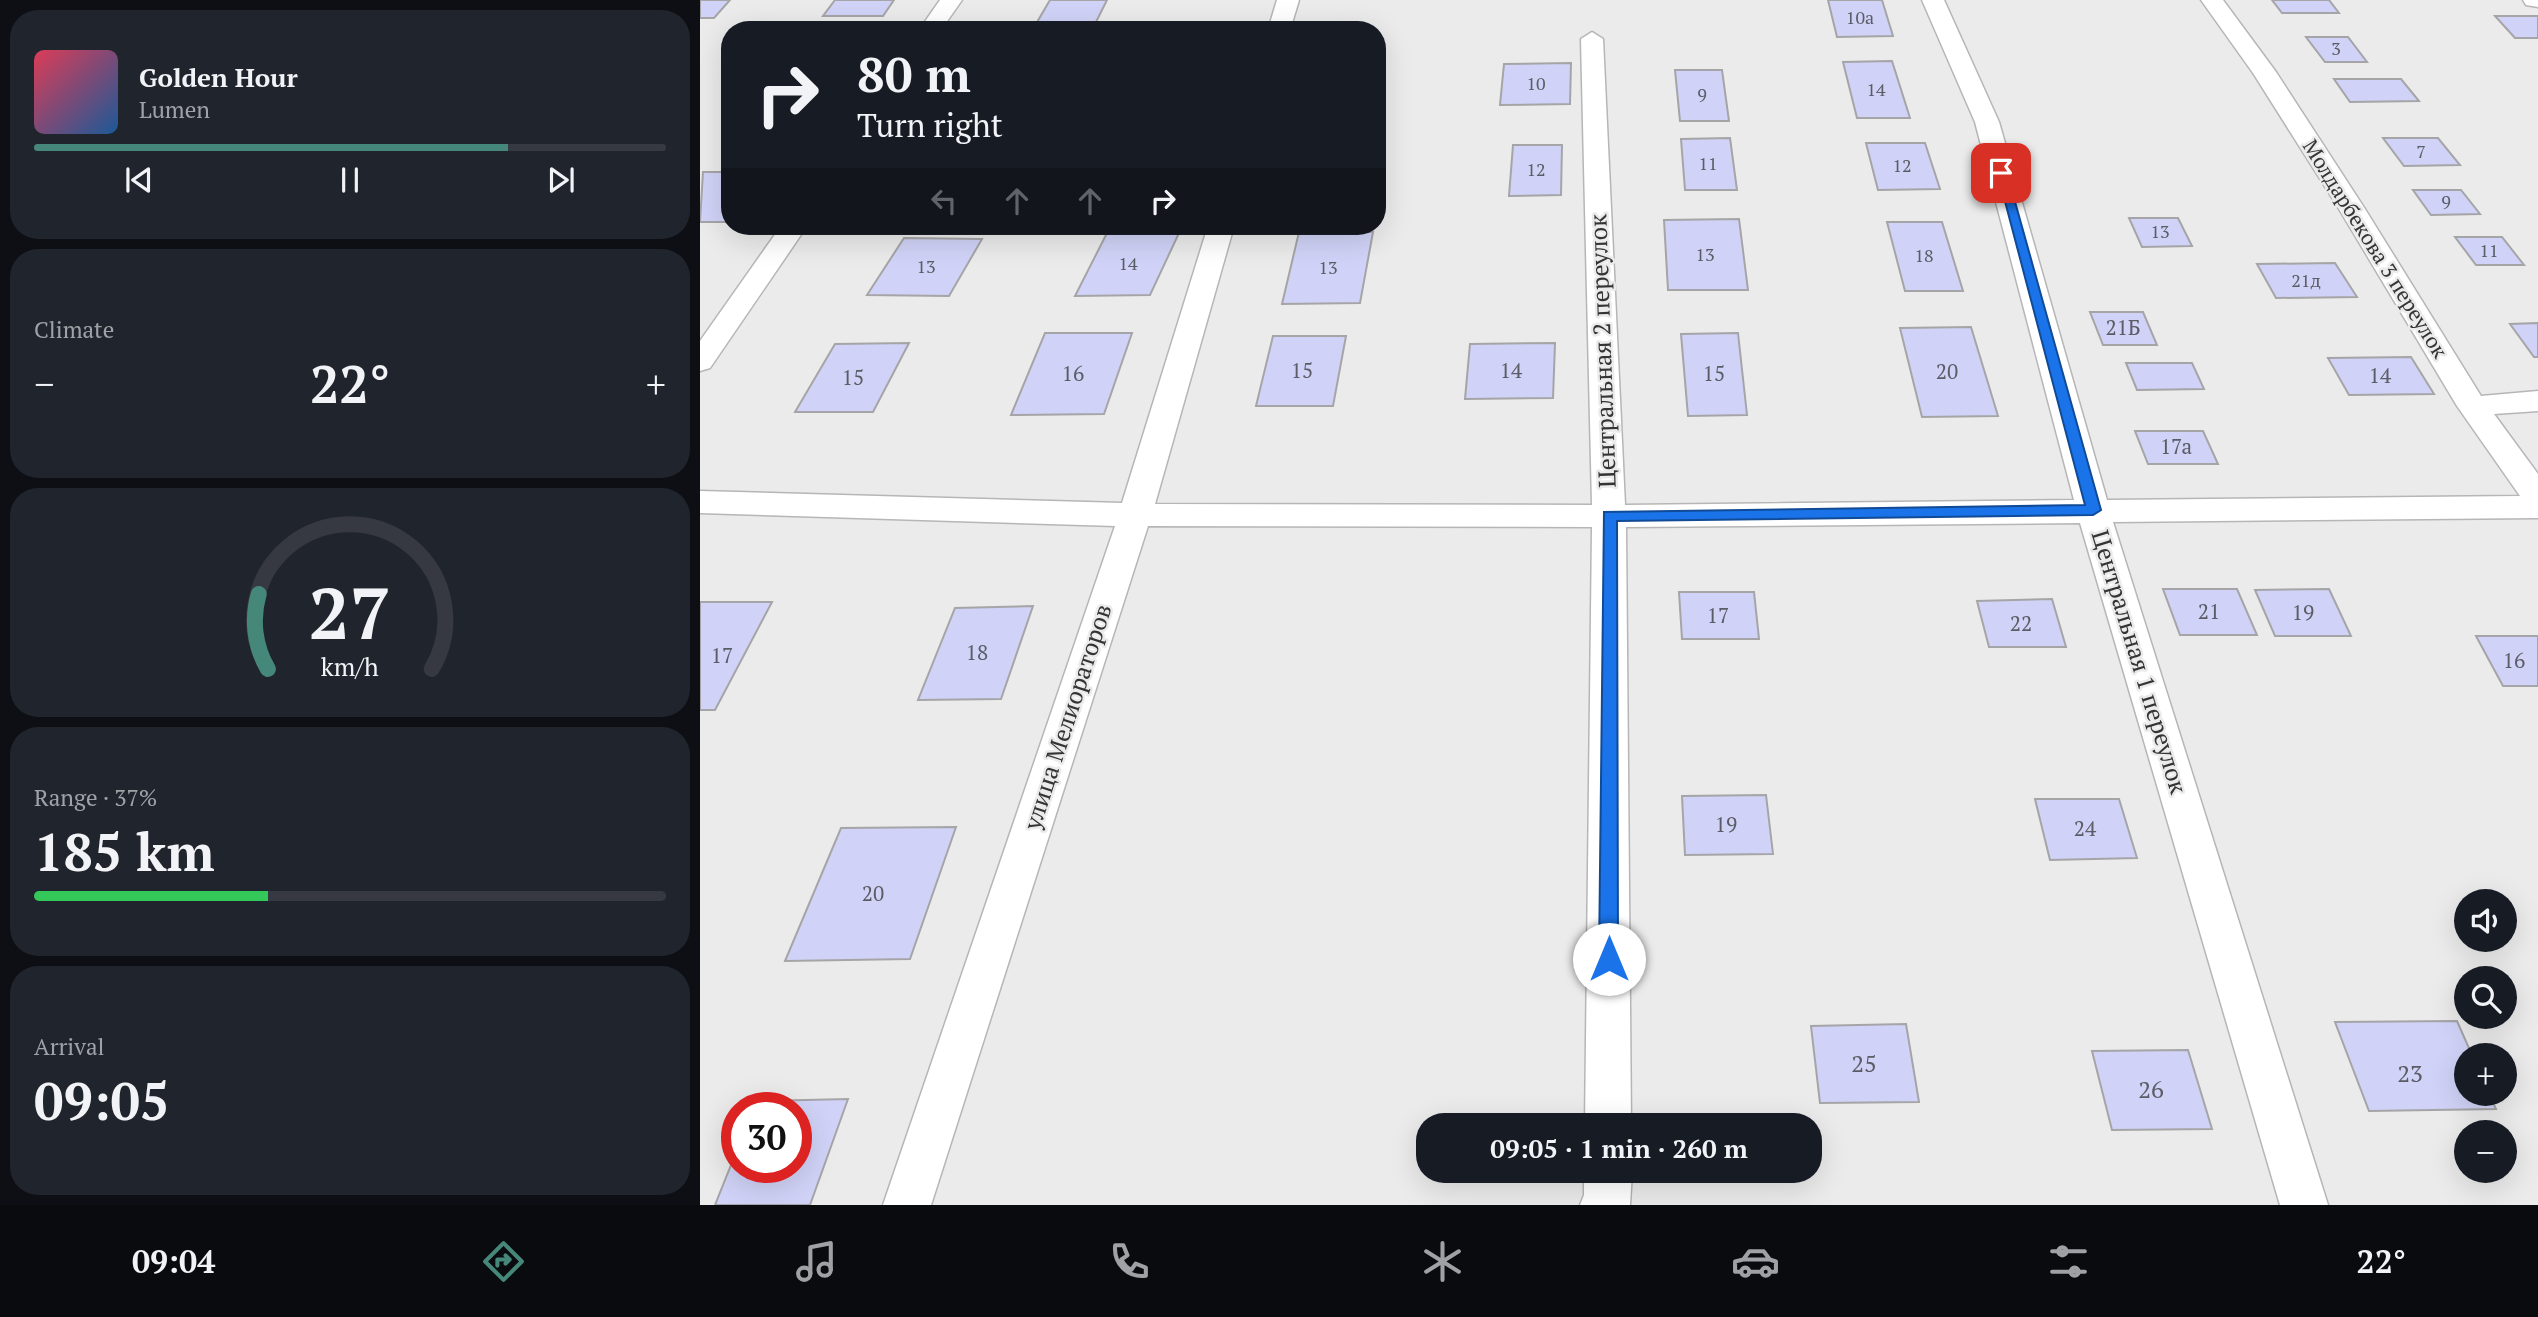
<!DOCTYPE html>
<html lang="en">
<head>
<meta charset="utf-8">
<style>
	:root { --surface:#171b24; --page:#20242c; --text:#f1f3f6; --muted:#9ea1a6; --line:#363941; --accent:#458879 }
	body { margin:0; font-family:"PT Serif",serif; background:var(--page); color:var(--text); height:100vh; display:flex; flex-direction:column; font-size:26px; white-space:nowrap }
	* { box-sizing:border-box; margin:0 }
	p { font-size:23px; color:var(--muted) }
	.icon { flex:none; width:38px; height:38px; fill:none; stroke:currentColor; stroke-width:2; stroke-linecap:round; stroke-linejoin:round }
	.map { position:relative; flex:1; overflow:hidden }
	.details { display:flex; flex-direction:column; gap:10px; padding:10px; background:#0d0f14; width:700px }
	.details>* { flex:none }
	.top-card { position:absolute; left:21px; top:21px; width:665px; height:214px; border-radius:28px; box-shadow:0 7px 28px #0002; background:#171b24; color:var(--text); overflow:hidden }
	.buttons { position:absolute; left:1754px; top:889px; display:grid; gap:14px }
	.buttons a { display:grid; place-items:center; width:63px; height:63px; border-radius:50%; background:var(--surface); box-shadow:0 7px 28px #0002; font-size:35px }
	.speed { position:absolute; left:21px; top:1092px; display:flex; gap:14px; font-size:35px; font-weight:700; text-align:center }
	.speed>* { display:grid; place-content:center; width:91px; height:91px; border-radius:50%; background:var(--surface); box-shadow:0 7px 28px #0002; line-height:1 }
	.speed .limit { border:10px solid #d22; background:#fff; color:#111 }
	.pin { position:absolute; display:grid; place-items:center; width:60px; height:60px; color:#fff; margin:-30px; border-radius:14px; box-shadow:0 4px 10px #0006 }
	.me { position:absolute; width:77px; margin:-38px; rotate:0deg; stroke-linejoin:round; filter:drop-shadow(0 0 5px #0008) }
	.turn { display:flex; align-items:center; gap:24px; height:147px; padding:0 21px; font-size:32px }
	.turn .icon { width:91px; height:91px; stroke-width:2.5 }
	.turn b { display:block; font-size:49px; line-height:60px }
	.lanes { display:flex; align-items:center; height:66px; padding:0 21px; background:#0003; justify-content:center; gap:35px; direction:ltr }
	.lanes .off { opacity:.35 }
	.big { font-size:52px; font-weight:700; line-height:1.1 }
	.details .tile { flex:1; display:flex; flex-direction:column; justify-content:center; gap:10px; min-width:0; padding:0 24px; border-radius:28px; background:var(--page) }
	.details .dial { align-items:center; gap:0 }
	.dial svg { height:182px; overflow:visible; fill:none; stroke:var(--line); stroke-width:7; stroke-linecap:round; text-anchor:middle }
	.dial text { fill:var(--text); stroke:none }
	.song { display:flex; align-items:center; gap:21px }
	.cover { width:84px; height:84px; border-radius:10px; background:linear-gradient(135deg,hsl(350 70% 55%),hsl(210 70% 35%)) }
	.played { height:7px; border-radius:4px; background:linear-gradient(90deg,var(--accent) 75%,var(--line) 75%) }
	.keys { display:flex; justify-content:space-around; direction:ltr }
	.heat { display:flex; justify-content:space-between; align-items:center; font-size:38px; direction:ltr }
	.charge { height:10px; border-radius:5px; background:linear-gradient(90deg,#34c759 37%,var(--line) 0) }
	.trip { position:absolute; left:716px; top:1113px; width:406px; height:70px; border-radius:28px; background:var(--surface); box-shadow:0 7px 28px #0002; font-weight:700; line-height:70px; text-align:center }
	.tabs { display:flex; height:112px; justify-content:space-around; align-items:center; background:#090b0e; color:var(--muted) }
	.tabs .icon { width:49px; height:49px }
	.tabs .on { color:var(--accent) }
	.tabs b { font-size:32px; color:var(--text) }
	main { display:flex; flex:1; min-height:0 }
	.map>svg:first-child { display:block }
	.building { fill:#d0d3f7; stroke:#a5a5a7; stroke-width:2 }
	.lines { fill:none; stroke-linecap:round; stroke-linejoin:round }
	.street-casing { stroke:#b6b6b7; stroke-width:3 }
	.street { fill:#fff; fill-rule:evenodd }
	.route { fill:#1a73e8; stroke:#114b97; stroke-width:2 }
	.labels { text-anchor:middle; stroke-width:5; stroke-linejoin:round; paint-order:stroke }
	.far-number-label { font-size:18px; fill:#5b5c65 }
	.far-street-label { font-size:21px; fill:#343434; stroke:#ebebec }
	.number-label { font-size:21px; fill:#5b5c65 }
	.street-label { font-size:24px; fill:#343434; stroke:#ebebec }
	.near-number-label { font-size:24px; fill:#5b5c65 }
</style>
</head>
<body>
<main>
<section class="details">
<div class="tile">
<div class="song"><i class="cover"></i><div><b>Golden Hour</b><p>Lumen</p></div></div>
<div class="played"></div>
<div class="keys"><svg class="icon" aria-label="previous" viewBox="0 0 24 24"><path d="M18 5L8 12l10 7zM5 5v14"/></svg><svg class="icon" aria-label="pause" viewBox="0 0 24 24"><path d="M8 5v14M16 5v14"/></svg><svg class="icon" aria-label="next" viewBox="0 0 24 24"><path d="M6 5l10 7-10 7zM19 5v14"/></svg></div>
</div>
<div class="tile"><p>Climate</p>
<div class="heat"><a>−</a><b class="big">22°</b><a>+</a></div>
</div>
<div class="tile dial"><svg viewBox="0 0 100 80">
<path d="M14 69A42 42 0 1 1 86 69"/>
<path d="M14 69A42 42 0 0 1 10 36" stroke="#458879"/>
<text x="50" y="56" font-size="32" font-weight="700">27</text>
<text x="50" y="72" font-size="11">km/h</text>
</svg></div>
<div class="tile"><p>Range · 37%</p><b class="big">185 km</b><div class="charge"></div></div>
<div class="tile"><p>Arrival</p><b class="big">09:05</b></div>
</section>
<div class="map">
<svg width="1838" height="1205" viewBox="0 0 1838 1205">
	<rect width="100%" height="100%" fill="#ebebec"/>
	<path class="building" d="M0 0H30L14 18H0Z
		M135 0H194L183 16H123Z
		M350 0H407L393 28 333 29Z
		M1128 0H1182L1193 36 1137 37Z
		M1572 0H1629L1639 13H1582Z
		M1795 16H1838V38H1815Z
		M501 26 499 30H442L443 27Z
		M1606 37H1648L1667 62H1625Z
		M1192 61 1210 118H1157L1143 62Z
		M871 63 870 104 800 105 804 64Z
		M975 70H1022L1029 121H980Z
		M1634 79H1701L1719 101 1650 102Z
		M1030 138 1037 190H985L981 139Z
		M1683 138H1738L1760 165 1704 166Z
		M1166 143H1225L1240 189 1178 190Z
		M813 145H862L861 195 809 196Z
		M3 172H30V222H0Z
		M1713 190H1761L1780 214 1731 215Z
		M1429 218H1478L1492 246 1442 247Z
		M1039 219 1048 290H968L964 220Z
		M1187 222H1242L1263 291H1205Z
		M599 232H673L660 303 582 304Z
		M407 233H479L450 295 375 296Z
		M1755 237H1802L1824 265H1776Z
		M204 238 282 239 249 296 167 295Z
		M1635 263 1657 297 1576 298 1557 264Z
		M1390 312H1443L1457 345H1403Z
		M1838 323V357H1834L1810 324Z
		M1271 327 1298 416 1222 417 1200 328Z
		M345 333H432L404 414 311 415Z
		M1038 333 1047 415 988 416 981 334Z
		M573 336H646L633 406H556Z
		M209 343 173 412H95L135 344Z
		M855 343 853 398 765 399 770 344Z
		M1711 357 1734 394 1649 395 1628 358Z
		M1426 363H1492L1504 389 1437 390Z
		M1435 431H1503L1518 464H1448Z
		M1463 589H1537L1557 635H1480Z
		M1629 589 1651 636H1575L1555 590Z
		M979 592H1054L1059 639H982Z
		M1352 599 1366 647H1289L1277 601Z
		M0 602H72L15 710H0Z
		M333 606 301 699 218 700 255 608Z
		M1776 636H1838V686H1803Z
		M1066 795 1073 854 985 855 982 796Z
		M1335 799H1419L1437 858 1350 860Z
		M256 827 210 959 85 961 141 828Z
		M1757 1021 1772 1055H1766V1094H1789L1796 1109 1669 1111 1635 1022Z
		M1206 1024 1219 1102 1120 1103 1111 1026Z
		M1488 1050 1512 1129 1412 1130 1392 1051Z
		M148 1099 110 1205H15L37 1150V1167H96V1108H54L57 1101Z"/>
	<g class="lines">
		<defs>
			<path id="street" d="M240 0H262L241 30H219Z
				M577 0H599L590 30H568Z
				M1222 0H1244L1299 122 1407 500 1820 496 1757 406 1639 209 1553 73 1501 0H1523L1576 72 1665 209 1781 396 1838 391V411L1794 414 1838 474V518L1413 522 1628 1205H1580L1380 523 926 527 931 1125H885L892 527 448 526 231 1205H183L415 526 0 513V491L422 503 508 226H534L455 504 892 505 881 39 892 32 903 39 925 505 1374 500 1275 122Z
				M1823 0H1838V7L1826 5Z
				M81 226H107L10 368 0 371V341Z
				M884 1171H932L930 1205H880L884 1195Z"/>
		</defs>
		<use href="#street" class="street-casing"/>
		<use href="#street" class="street"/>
	</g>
	<path class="route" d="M1297 171 1307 173 1401 510 1393 515 917 521 918 959 916 965 909 968 902 965 899 959 904 512 1385 505Z"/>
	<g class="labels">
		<g class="far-number-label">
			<text x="1160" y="24">10а</text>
			<text x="1636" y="55">3</text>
			<text x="836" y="90">10</text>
			<text x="1176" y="96">14</text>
			<text x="1002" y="101">9</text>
			<text x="1721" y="158">7</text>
			<text x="1008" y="170">11</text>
			<text x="1202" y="172">12</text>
			<text x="836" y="176">12</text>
			<text x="1746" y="208">9</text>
			<text x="1460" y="238">13</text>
			<text x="1789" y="257">11</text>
			<text x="1005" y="261">13</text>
			<text x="1224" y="262">18</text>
			<text x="428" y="270">14</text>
			<text x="226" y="273">13</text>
			<text x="628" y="274">13</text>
			<text x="1606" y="287">21д</text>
		</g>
		<g class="far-street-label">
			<text transform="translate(1675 249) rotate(58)" y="7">Молдарбекова 3 переулок</text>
		</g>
		<g class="number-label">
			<text x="1423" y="335">21Б</text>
			<text x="602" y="378">15</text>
			<text x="811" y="378">14</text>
			<text x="1247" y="379">20</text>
			<text x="373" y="381">16</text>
			<text x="1014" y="381">15</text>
			<text x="1680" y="383">14</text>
			<text x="153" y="385">15</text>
			<text x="1476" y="454">17а</text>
			<text x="1509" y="619">21</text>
			<text x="1603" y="620">19</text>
			<text x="1018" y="623">17</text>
			<text x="1321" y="631">22</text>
			<text x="277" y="660">18</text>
			<text x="22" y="663">17</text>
			<text x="1814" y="668">16</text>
			<text x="1026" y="832">19</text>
			<text x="1385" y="836">24</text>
			<text x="173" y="901">20</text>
		</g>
		<g class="street-label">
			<text transform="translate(903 351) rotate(-92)" y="8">Центральная 2 переулок</text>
			<text transform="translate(1439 662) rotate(73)" y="8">Центральная 1 переулок</text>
			<text transform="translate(368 717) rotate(-72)" y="8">улица Мелиораторов</text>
		</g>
		<g class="near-number-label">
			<text x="1164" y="1072">25</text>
			<text x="1710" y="1082">23</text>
			<text x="1451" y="1098">26</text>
		</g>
	</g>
</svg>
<div class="buttons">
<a><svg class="icon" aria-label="sound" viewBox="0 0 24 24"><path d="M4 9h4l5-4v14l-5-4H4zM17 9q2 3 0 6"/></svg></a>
<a><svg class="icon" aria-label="search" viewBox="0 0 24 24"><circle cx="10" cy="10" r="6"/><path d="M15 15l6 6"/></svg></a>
<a>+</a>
<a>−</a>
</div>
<div class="speed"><div class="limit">30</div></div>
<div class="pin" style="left:1301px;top:173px;background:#d93025"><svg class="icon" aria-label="arrive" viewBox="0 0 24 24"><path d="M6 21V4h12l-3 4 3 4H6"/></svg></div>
<svg class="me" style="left:909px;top:959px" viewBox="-20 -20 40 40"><circle r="19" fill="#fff"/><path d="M0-13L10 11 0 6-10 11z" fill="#1a73e8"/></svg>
<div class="trip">09:05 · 1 min · 260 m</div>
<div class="top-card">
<div class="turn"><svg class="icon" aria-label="right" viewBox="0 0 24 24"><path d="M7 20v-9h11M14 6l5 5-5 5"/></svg><div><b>80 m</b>Turn right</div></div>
<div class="lanes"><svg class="icon off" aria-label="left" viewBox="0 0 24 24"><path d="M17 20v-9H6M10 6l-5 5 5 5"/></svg><svg class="icon off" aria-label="ahead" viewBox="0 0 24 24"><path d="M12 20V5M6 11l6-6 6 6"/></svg><svg class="icon off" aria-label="ahead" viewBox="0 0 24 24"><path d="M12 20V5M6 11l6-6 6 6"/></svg><svg class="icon" aria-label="right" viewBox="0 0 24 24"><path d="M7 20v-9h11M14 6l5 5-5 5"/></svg></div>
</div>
</div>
</main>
<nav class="tabs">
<b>09:04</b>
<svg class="icon on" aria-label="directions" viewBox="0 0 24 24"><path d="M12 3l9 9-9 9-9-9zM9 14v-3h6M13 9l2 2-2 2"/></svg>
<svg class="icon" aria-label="music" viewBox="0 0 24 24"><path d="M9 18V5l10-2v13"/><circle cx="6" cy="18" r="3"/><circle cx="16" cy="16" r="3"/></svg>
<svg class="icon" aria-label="phone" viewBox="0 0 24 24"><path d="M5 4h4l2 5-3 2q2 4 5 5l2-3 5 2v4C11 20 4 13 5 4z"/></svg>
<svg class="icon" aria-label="climate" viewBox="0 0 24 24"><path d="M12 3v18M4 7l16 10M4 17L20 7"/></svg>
<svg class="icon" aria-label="car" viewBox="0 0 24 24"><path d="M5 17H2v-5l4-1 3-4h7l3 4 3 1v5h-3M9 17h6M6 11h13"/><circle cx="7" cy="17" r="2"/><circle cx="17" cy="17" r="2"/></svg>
<svg class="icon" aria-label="filters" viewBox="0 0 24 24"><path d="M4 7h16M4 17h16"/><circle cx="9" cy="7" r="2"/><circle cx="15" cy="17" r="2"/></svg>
<b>22°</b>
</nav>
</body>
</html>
